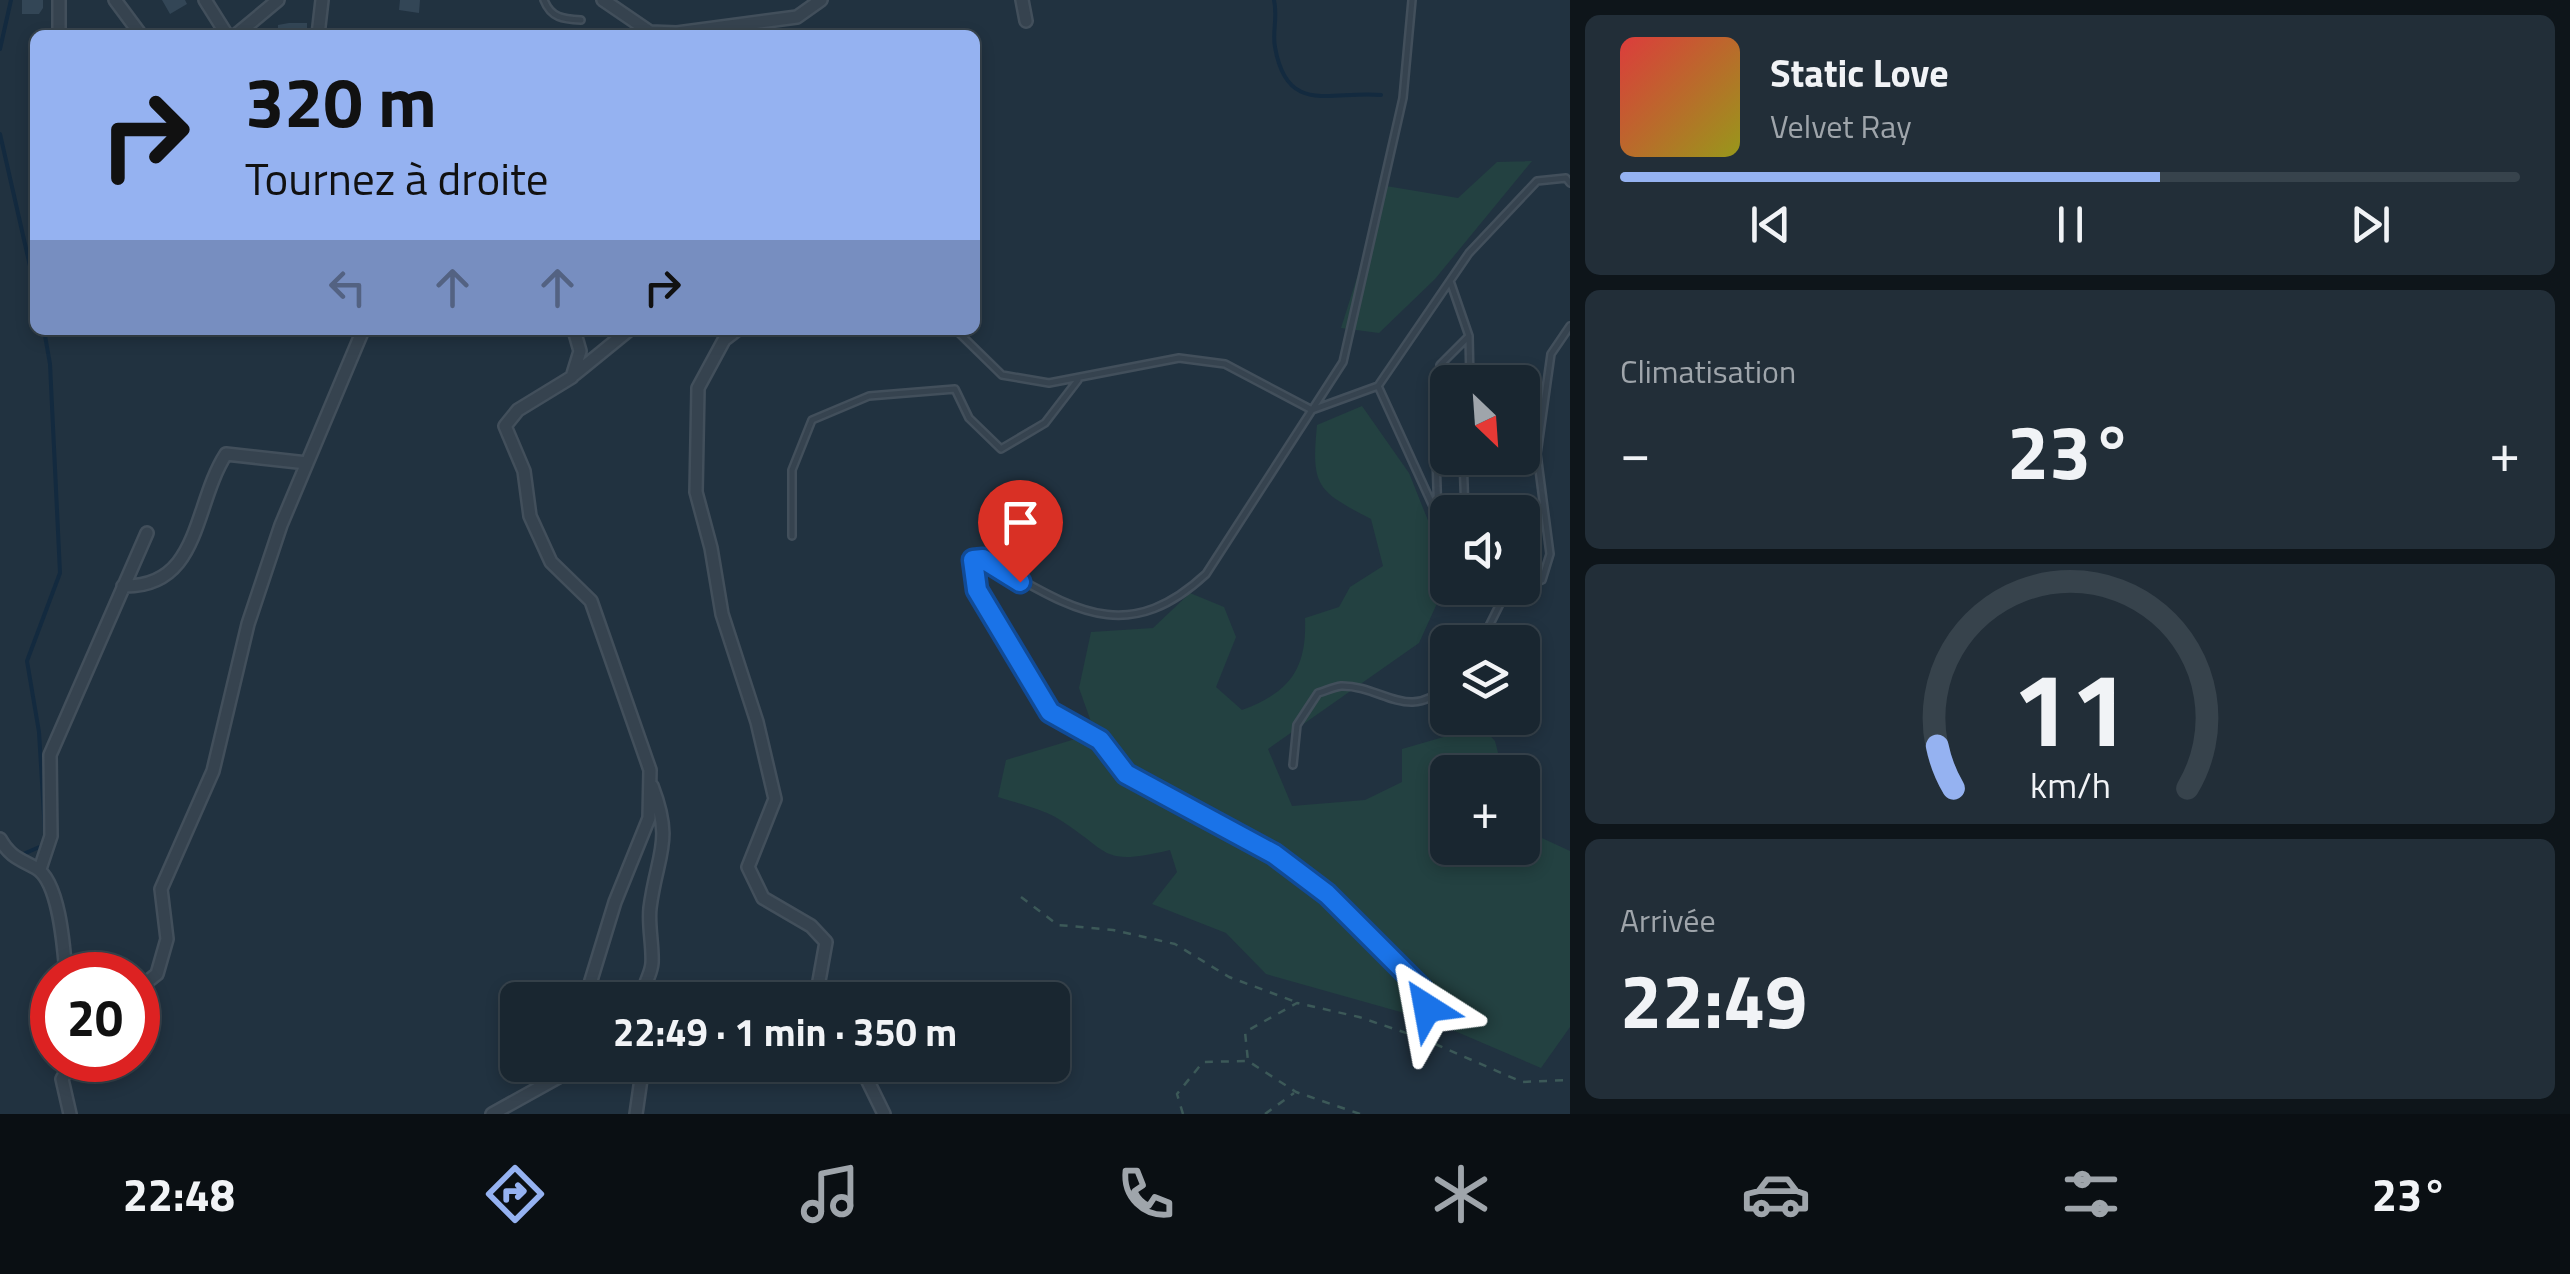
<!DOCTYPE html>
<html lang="fr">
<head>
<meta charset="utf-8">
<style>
	:root { --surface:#192630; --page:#222e38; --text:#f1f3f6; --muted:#9fa5ab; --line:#37434c; --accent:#95b2f1 }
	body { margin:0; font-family:"Titillium Web",sans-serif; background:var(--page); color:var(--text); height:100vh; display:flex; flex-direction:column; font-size:38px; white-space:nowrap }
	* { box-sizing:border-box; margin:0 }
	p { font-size:32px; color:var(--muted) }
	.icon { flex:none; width:55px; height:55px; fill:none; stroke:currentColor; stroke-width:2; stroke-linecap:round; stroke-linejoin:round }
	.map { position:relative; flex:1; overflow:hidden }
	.details { display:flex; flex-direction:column; gap:15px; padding:15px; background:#0e151a; width:1000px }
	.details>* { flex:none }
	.guide { position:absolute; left:30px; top:30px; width:950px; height:305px; border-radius:15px; box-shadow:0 5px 15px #0003,0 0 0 2px var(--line); background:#95b2f1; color:#111; overflow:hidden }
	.needle { width:65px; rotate:155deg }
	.buttons { position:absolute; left:1430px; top:365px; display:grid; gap:20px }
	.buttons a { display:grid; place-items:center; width:110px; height:110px; border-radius:15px; background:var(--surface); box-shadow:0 5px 15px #0003,0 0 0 2px var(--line); font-size:50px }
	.speed { position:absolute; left:30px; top:952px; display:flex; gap:20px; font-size:50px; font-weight:700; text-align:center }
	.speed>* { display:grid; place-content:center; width:130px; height:130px; border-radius:50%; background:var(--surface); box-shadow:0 5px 15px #0003,0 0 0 2px var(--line); line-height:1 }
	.speed .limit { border:15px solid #d22; background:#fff; color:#111 }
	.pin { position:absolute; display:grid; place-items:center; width:85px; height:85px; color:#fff; margin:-102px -42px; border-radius:50% 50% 50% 0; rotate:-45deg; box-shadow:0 0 10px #0007 }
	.pin .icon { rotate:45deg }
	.me { position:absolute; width:110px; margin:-55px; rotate:326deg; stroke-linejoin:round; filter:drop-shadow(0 0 8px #0008) }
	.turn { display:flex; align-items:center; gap:35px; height:210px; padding:0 50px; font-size:45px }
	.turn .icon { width:130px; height:130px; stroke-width:2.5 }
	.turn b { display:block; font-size:70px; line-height:85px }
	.lanes { display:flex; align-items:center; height:95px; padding:0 50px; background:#0003; justify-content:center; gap:50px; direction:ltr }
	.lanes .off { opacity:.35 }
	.big { font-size:75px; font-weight:700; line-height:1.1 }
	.details .widget { flex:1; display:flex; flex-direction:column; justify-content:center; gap:15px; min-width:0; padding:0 35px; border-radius:15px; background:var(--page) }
	.details .dial { align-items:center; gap:0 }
	.dial svg { height:260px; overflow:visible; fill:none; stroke:var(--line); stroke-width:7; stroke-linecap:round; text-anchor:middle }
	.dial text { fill:var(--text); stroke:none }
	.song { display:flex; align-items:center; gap:30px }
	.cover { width:120px; height:120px; border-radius:15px; background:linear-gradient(135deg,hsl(0 70% 55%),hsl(60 70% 35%)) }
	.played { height:10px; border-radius:5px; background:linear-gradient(90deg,var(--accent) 60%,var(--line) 60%) }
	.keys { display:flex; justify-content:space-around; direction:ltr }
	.heat { display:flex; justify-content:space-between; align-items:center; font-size:55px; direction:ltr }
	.trip { position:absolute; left:500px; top:982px; width:570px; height:100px; border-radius:15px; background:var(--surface); box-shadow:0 5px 15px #0003,0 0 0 2px var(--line); font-weight:700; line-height:100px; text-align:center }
	.tab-bar { display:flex; height:160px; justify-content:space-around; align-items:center; background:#0a0f13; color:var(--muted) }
	.tab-bar .icon { width:70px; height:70px }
	.tab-bar .current { color:var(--accent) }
	.tab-bar b { font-size:45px; color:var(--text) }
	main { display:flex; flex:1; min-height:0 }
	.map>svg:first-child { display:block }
	.green { fill:#234141 }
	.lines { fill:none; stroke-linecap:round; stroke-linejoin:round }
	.stream { stroke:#132a3f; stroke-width:4 }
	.building { fill:#334656 }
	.lane-casing { stroke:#424f5b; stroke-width:10 }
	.street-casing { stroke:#424f5b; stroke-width:16 }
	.path { stroke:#3c5958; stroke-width:2.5; stroke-dasharray:8 8; stroke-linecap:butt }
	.lane { stroke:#36434f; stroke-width:5 }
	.street { stroke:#36434f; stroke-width:11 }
	.route-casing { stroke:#114b97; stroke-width:25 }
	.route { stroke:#1a73e8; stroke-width:18 }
</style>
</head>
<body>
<main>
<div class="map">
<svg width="1570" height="1114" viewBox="0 0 1570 1114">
	<rect width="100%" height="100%" fill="#213240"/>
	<path class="green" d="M1532 161 1435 279 1379 333 1341 328 1386 186 1458 198 1497 162Z
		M1362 406 1409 473 1443 558 1444 588 1419 643 1268 749 1292 806 1365 800 1402 782V749L1447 736 1475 720 1495 741 1503 772H1448V848H1522L1523 820 1531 833 1570 851V1027L1541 1068 1429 1020 1266 974 1226 933 1152 904 1177 872 1170 850C1099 867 1112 852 1057 818 1040 808 1016 803 998 797L1006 760 1095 733 1079 688 1091 632 1153 628 1190 593 1224 607 1236 637 1216 687 1242 710C1290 692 1307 669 1305 618L1339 607 1350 587 1383 566 1371 519C1317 491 1311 487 1317 425Z"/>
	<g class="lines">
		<path class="stream" d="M1274 0C1278 17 1272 32 1275 47 1287 117 1332 90 1381 95
			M0 49 11 0
			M0 134 35 288
			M44 330 50 364 60 573 27 661 39 732 45 832
			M21 855 44 845"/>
	</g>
	<path class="building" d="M22 0H43V8L39 14H22Z
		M162 0H185L187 4 170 14Z
		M400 0H420L419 13 399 10Z
		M289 23H307V35H278V25Z"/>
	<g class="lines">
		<defs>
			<path id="lane" d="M544 0C551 18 563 19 581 20
				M1412 0 1403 98 1343 362 1206 574C1122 652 1066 603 983 559L973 560 977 589 1050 712 1100 740 1126 775 1274 854 1327 894 1422 989 1430 1027 1427 1041
				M1450 281 1469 336 1470 382
				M956 330 1002 375 1049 383 1179 358 1225 364 1312 410 1378 386 1469 253 1537 181 1566 178 1570 183
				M1378 386 1448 539
				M1463 458 1465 512
				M1438 518 1435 426 1440 365 1469 336
				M792 536V470L812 420 869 396 955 389 969 418 1001 449 1045 423 1078 380
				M1494 588 1504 596 1542 580 1550 554 1537 454 1551 354 1570 326
				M1481 642 1504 596
				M1293 765 1297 725 1318 693C1325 691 1334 687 1341 686 1383 685 1408 724 1448 684"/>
			<path id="street" d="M59 0V35
				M115 0 141 35
				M205 0 227 35
				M603 0 650 32 677 33 797 17 821 0
				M1022 0 1026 21
				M236 35 278 0
				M318 35 322 0
				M574 330 580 351 572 377 518 410 505 426 524 471 530 516 551 562 591 601 650 770 649 818 615 902 585 1000
				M737 330 724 340 698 388 696 492 711 548 722 614 757 722 775 799 748 867 763 898 811 926 826 942 819 981 823 1000
				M575 374 629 330
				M123 586C201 588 193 505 226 454L307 463
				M0 839C10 857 20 859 36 868 60 882 64 950 66 975
				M40 869 51 836 50 755 147 533
				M138 989 157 974 167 939 161 889 213 771 248 624 281 525 363 330
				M645 1000C641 985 651 977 652 963 653 945 648 926 650 908 657 853 674 843 652 786
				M860 1065 884 1114
				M70 1114 62 1079 73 1060
				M492 1114 564 1074 568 1065
				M636 1114 643 1065"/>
		</defs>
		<use href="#lane" class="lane-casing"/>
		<use href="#street" class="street-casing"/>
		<path class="path" d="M1021 897 1058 925 1113 930 1175 944 1229 977 1296 1002
			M1435 1044 1522 1082 1570 1080
			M1183 1114 1177 1094 1203 1062 1246 1061
			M1265 1114 1294 1093
			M1360 1114 1296 1092 1248 1061 1245 1032 1297 1003 1359 1017 1418 1037"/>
		<use href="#lane" class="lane"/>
		<use href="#street" class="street"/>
	</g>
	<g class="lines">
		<defs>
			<path id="route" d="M1020 582 983 559 973 560 977 590 1050 712 1100 740 1126 774 1274 854 1327 894 1422 989 1427 1008"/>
		</defs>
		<use href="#route" class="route-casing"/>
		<use href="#route" class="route"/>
	</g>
</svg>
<div class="buttons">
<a><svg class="needle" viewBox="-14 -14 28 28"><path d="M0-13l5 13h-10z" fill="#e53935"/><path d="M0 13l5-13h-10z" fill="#9fa5ab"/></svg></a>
<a><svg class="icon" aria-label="sound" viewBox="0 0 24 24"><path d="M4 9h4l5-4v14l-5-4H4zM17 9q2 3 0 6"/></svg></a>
<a><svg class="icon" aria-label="layers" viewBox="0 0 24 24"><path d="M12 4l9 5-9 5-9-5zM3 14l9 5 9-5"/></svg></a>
<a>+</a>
</div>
<div class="speed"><div class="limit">20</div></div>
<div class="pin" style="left:1020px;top:582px;background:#d93025"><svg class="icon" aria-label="arrive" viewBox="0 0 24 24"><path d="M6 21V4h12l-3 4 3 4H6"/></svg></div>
<svg class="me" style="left:1427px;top:1008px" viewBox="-20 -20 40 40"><path d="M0-17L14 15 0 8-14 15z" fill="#1a73e8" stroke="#fff" stroke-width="4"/></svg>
<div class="trip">22:49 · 1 min · 350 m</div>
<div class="guide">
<div class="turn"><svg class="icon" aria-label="right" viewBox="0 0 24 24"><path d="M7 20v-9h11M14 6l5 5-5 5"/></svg><div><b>320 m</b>Tournez à droite</div></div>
<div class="lanes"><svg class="icon off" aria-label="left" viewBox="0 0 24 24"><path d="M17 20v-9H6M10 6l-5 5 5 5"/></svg><svg class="icon off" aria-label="ahead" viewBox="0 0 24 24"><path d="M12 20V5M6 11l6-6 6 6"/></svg><svg class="icon off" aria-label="ahead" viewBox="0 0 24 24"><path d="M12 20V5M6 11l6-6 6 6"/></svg><svg class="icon" aria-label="right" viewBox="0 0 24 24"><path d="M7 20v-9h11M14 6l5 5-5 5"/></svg></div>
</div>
</div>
<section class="details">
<div class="widget">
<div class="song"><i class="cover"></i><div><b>Static Love</b><p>Velvet Ray</p></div></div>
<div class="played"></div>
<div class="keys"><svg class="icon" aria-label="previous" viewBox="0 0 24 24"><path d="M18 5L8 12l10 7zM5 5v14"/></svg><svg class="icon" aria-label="pause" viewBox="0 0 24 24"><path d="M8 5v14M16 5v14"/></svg><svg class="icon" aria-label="next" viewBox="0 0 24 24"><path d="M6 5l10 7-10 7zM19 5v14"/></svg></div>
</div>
<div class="widget"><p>Climatisation</p>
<div class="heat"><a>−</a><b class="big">23°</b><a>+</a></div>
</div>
<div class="widget dial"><svg viewBox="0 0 100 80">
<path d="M14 69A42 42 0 1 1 86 69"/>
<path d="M14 69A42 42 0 0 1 9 56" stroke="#95b2f1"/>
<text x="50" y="56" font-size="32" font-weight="700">11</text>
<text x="50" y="72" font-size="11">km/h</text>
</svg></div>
<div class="widget"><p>Arrivée</p><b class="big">22:49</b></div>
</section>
</main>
<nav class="tab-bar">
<b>22:48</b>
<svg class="icon current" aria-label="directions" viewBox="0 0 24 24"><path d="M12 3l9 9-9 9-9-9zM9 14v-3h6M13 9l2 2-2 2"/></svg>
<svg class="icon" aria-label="music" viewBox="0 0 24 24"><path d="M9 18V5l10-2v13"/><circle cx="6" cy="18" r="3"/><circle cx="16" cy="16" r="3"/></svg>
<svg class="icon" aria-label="phone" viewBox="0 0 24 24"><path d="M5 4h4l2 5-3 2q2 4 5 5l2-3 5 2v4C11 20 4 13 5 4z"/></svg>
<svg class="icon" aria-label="climate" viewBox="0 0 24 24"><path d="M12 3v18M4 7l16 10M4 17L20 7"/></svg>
<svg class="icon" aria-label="car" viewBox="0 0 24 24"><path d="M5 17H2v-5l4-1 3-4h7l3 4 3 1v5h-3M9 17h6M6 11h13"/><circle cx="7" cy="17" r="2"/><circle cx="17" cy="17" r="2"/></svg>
<svg class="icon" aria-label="filters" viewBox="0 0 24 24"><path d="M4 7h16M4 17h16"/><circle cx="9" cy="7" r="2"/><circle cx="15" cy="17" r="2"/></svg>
<b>23°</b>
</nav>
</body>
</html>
